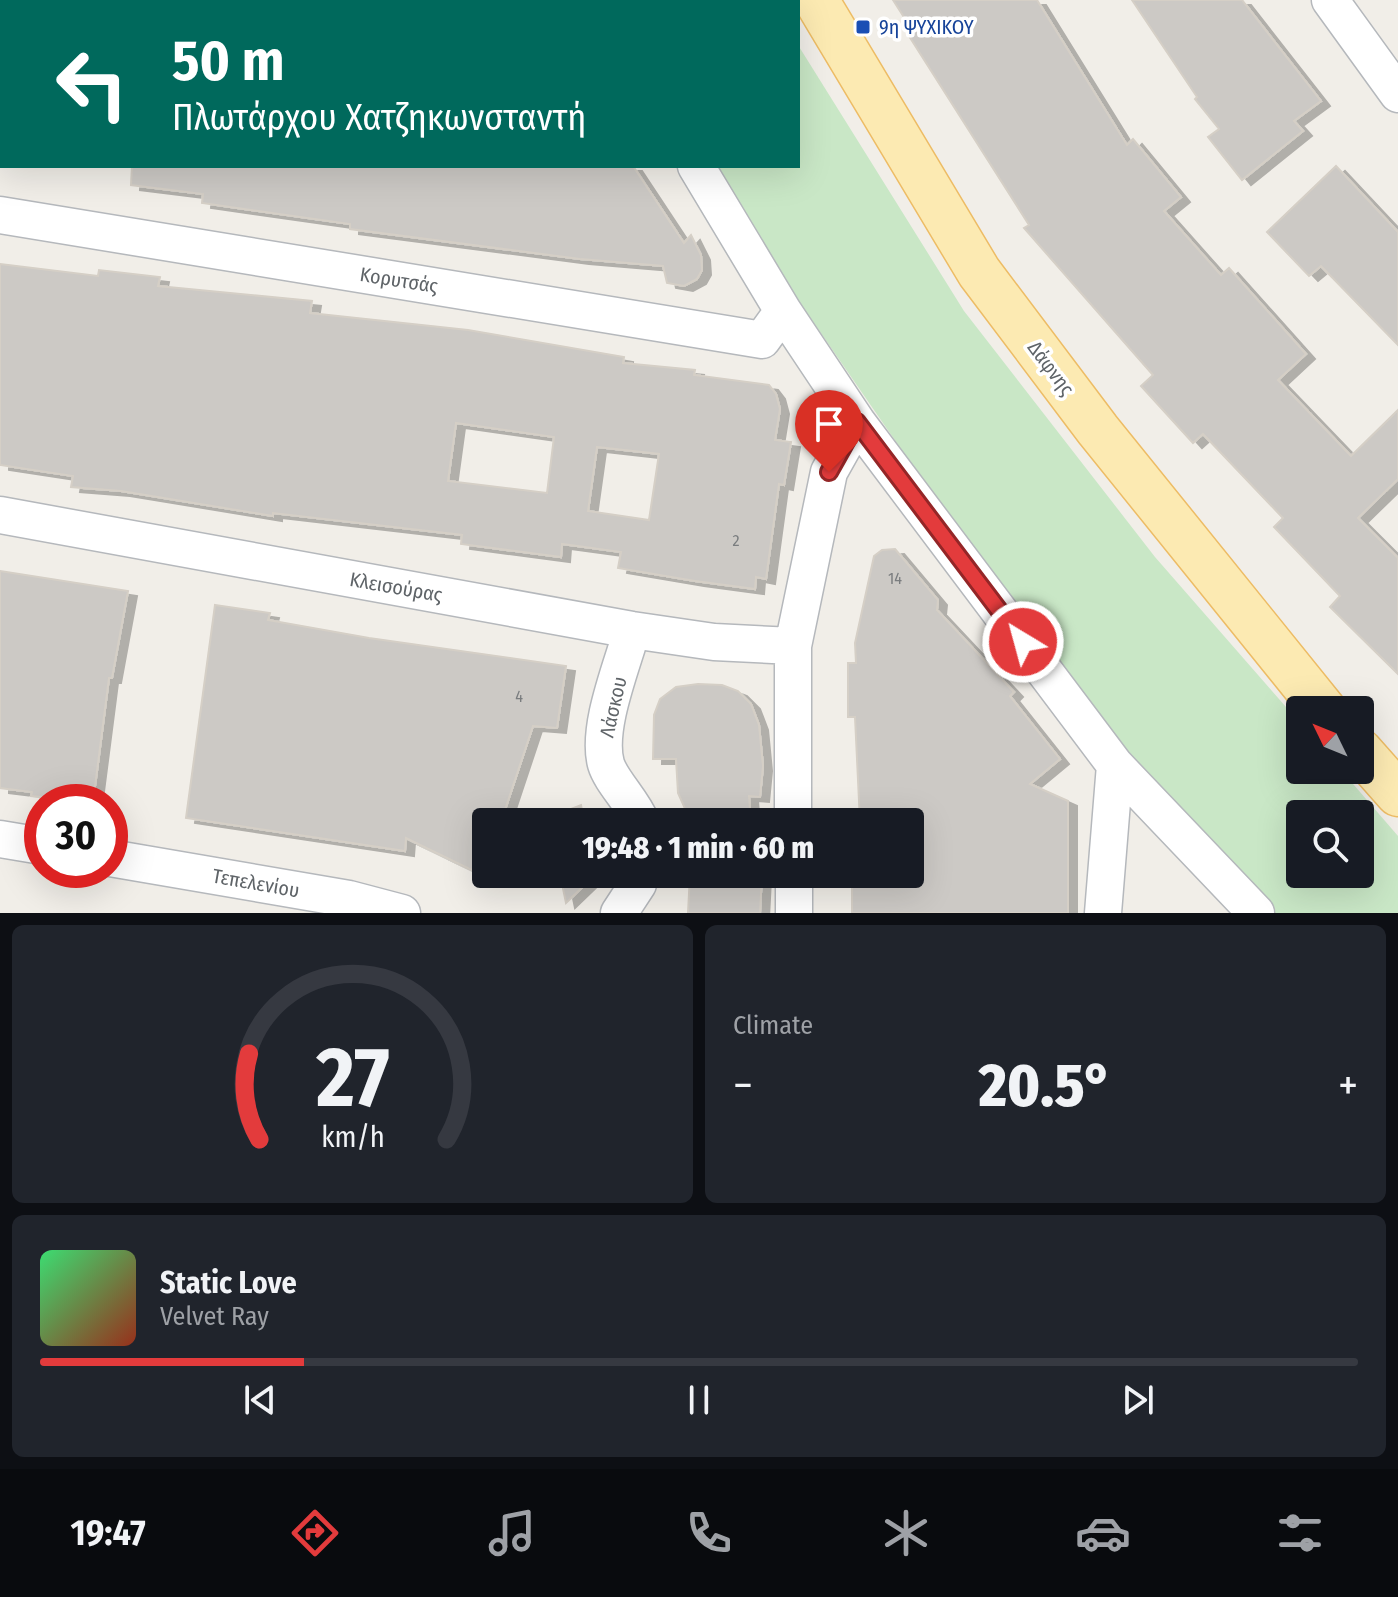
<!DOCTYPE html>
<html lang="en">
<head>
<meta charset="utf-8">
<style>
	:root { --surface:#171b24; --page:#20242c; --text:#f1f3f6; --muted:#9ea1a6; --line:#363941; --accent:#e33b3c }
	body { margin:0; font-family:"Fira Sans Condensed",sans-serif; background:var(--page); color:var(--text); height:100vh; display:flex; flex-direction:column; font-size:30px; white-space:nowrap }
	* { box-sizing:border-box; margin:0 }
	p { font-size:26px; color:var(--muted) }
	.icon { flex:none; width:44px; height:44px; fill:none; stroke:currentColor; stroke-width:2; stroke-linecap:round; stroke-linejoin:round }
	.map { position:relative; height:913px; overflow:hidden }
	.details { display:flex; flex-direction:column; gap:12px; padding:12px; background:#0d0f14; flex:1 }
	.details>* { flex:none }
	.top-card { position:absolute; left:0px; top:0px; width:800px; height:168px; box-shadow:0 8px 32px #0002; background:#00695c; color:#fff; overflow:hidden }
	.needle { width:52px; rotate:313deg }
	.fabs { position:absolute; left:1286px; top:696px; display:grid; gap:16px }
	.fabs a { display:grid; place-items:center; width:88px; height:88px; border-radius:8px; background:var(--surface); box-shadow:0 8px 32px #0002; font-size:40px }
	.speed { position:absolute; left:24px; top:784px; display:flex; gap:16px; font-size:40px; font-weight:700; text-align:center }
	.speed>* { display:grid; place-content:center; width:104px; height:104px; border-radius:50%; background:var(--surface); box-shadow:0 8px 32px #0002; line-height:1 }
	.speed .limit { border:12px solid #d22; background:#fff; color:#111 }
	.pin { position:absolute; display:grid; place-items:center; width:68px; height:68px; color:#fff; margin:-82px -34px; border-radius:50% 50% 50% 0; rotate:-45deg; box-shadow:0 0 8px #0007 }
	.pin .icon { rotate:45deg }
	.me { position:absolute; width:88px; margin:-44px; rotate:323deg; stroke-linejoin:round; filter:drop-shadow(0 0 6px #0008) }
	.turn { display:flex; align-items:center; gap:28px; height:168px; padding:0 40px; font-size:36px }
	.turn .icon { width:104px; height:104px; stroke-width:2.5 }
	.turn b { display:block; font-size:56px; line-height:68px }
	.big { font-size:60px; font-weight:800; line-height:1.1 }
	.details .tile { flex:1; display:flex; flex-direction:column; justify-content:center; gap:12px; min-width:0; padding:0 28px; border-radius:12px; background:var(--page) }
	.details .dial { align-items:center; gap:0 }
	.dial svg { height:208px; overflow:visible; fill:none; stroke:var(--line); stroke-width:7; stroke-linecap:round; text-anchor:middle }
	.dial text { fill:var(--text); stroke:none }
	.song { display:flex; align-items:center; gap:24px }
	.cover { width:96px; height:96px; border-radius:12px; background:linear-gradient(135deg,hsl(140 70% 55%),hsl(10 70% 35%)) }
	.played { height:8px; border-radius:4px; background:linear-gradient(90deg,var(--accent) 20%,var(--line) 20%) }
	.keys { display:flex; justify-content:space-around; direction:ltr }
	.heat { display:flex; justify-content:space-between; align-items:center; font-size:44px; direction:ltr }
	.details .tiles { flex:1; display:grid; gap:12px; grid-template-columns:1fr 1fr }
	.tile:last-child { grid-column:span 2 }
	.trip { position:absolute; left:472px; top:808px; width:452px; height:80px; border-radius:8px; background:var(--surface); box-shadow:0 8px 32px #0002; font-weight:800; line-height:80px; text-align:center }
	.tabs { display:flex; height:128px; justify-content:space-around; align-items:center; background:#090b0e; color:var(--muted) }
	.tabs .icon { width:56px; height:56px }
	.tabs .selected { color:var(--accent) }
	.tabs b { font-size:36px; color:var(--text) }
	.map>svg:first-child { display:block }
	.green { fill:#c9e7c6; fill-rule:evenodd }
	.building { fill:#ccc9c5; stroke:#d5cfc6; stroke-width:2; fill-rule:evenodd; filter:url(#shadow) }
	.lines { fill:none; stroke-linecap:round; stroke-linejoin:round }
	.minor-casing { stroke:#b5b8bc; stroke-width:39 }
	.major-casing { stroke:#edbc65; stroke-width:47 }
	.minor { stroke:#fff; stroke-width:36 }
	.major { stroke:#fceab2; stroke-width:44 }
	.route-casing { stroke:#942627; stroke-width:20 }
	.route { stroke:#e33b3c; stroke-width:14 }
	.transit-dot { fill:#1a4fb4; stroke:#fff; stroke-width:3 }
	.labels { text-anchor:middle; stroke-width:7; stroke-linejoin:round; paint-order:stroke }
	.number-label { font-size:16px; fill:#7a7d7f }
	.transit-label { font-size:20px; fill:#164399; stroke:#fff; text-anchor:start }
	.street-label { font-size:20px; fill:#5f6468; stroke:#fff }
</style>
</head>
<body>
<div class="map">
<svg width="1398" height="913" viewBox="0 0 1398 913">
	<defs>
		<filter id="shadow"><feDropShadow dx="9" dy="5" stdDeviation="0" flood-color="#0004"/></filter>
	</defs>
	<rect width="100%" height="100%" fill="#f1eee8"/>
	<path class="green" d="M798 45 964 311 1155 557 1300 723V770H1341L1398 836V913H1274L1121 745 959 533 751 232 713 166H798ZM1300 814H1360V874H1300Z"/>
	<path class="building" d="M893 0H1037L1127 145 1133 139 1181 197 1164 211 1221 275 1229 268 1306 354 1278 380 1351 456 1398 410V479L1358 518 1398 558V674L1330 607 1340 596 1274 527 1283 518 1203 434 1193 443 1141 386 1153 375 1024 228 1029 225 902 25 907 22Z
		M1132 0H1242L1321 101 1294 121 1303 131 1242 180 1208 137 1219 129 1195 99 1197 97Z
		M132 166H633L684 243 691 235 701 255 702 270 697 279 684 286 667 283 663 266 580 259 350 229V224L202 203 203 194 131 185Z
		M1336 166 1398 232V345L1321 266 1309 276 1267 232Z
		M0 264 98 276 99 270 160 277 158 286 312 301 310 313 468 330 624 357 623 363 695 370 694 375 769 385 776 394 780 409 775 440 791 442 784 485 779 484 766 579 756 577 755 589 695 581 618 568 621 552 562 544 561 557 461 544 462 535 273 513V516L121 491 71 487 73 476 0 465ZM456 423 554 437 547 493 448 481ZM597 447 659 454 649 520 588 511Z
		M895 549 938 600 937 610 1014 692 1010 696 1060 759 1030 784 1068 801V913H852V874H910V822H860L855 717H848V663H856L855 643 874 556 882 550Z
		M0 571 128 591 112 678H109L93 802 31 796 32 792 0 788Z
		M215 605 270 613 268 620 369 638 566 666 557 728 533 726 501 822H486L484 876 406 838 405 851 186 818Z
		M698 684 722 685 738 691 751 704 759 725 763 766 760 797 749 796 751 822H691L678 793 676 759H653L654 715 660 699 676 687Z
		M581 805 584 822H548L547 818Z
		M560 874H595V875L566 903Z
		M690 874H762L760 913H688Z"/>
	<g class="lines">
		<defs>
			<path id="minor" d="M597 0 598 2
				M703 0 717 2
				M1330 0 1398 94
				M696 166 783 311 857 422 1115 765 1256 913
				M0 215 762 340 783 311
				M0 515 632 630 714 642 793 646
				M632 630C622 666 596 728 606 764 611 781 633 802 641 822
				M793 822V646L829 472 857 422
				M0 839 42 846
				M110 858 349 899 402 913
				M794 874V913
				M619 913 638 884 640 874
				M1103 913 1115 765"/>
			<path id="major" d="M816 0 979 272 1098 430 1324 710
				M1360 751 1398 794"/>
		</defs>
		<use href="#minor" class="minor-casing"/>
		<use href="#major" class="major-casing"/>
		<use href="#minor" class="minor"/>
		<use href="#major" class="major"/>
	</g>
	<g class="lines">
		<defs>
			<path id="route" d="M829 472 857 422 1023 642"/>
		</defs>
		<use href="#route" class="route-casing"/>
		<use href="#route" class="route"/>
	</g>
	<rect class="transit-dot" x="855" y="19" width="16" height="16" rx="4"/>
	<g class="labels">
		<g class="number-label">
			<text x="736" y="546">2</text>
			<text x="895" y="584">14</text>
			<text x="519" y="702">4</text>
		</g>
		<g class="transit-label">
			<text x="879" y="34">9η ΨΥΧΙΚΟΥ</text>
		</g>
		<g class="street-label">
			<text transform="translate(399 280) rotate(9)" y="7">Κορυτσάς</text>
			<text transform="translate(1051 368) rotate(53)" y="7">Δάφνης</text>
			<text transform="translate(396 587) rotate(10)" y="7">Κλεισούρας</text>
			<text transform="translate(613 707) rotate(-77)" y="7">Λάσκου</text>
			<text transform="translate(256 883) rotate(10)" y="7">Τεπελενίου</text>
		</g>
	</g>
</svg>
<div class="fabs">
<a><svg class="needle" viewBox="-14 -14 28 28"><path d="M0-13l5 13h-10z" fill="#e53935"/><path d="M0 13l5-13h-10z" fill="#9ea1a6"/></svg></a>
<a><svg class="icon" aria-label="search" viewBox="0 0 24 24"><circle cx="10" cy="10" r="6"/><path d="M15 15l6 6"/></svg></a>
</div>
<div class="speed"><div class="limit">30</div></div>
<div class="pin" style="left:829px;top:472px;background:#d93025"><svg class="icon" aria-label="arrive" viewBox="0 0 24 24"><path d="M6 21V4h12l-3 4 3 4H6"/></svg></div>
<svg class="me" style="left:1023px;top:642px" viewBox="-20 -20 40 40"><circle r="17" fill="#e33b3c" stroke="#fff" stroke-width="3"/><path d="M0-11L8 9 0 5-8 9z" fill="#fff"/></svg>
<div class="trip">19:48 · 1 min · 60 m</div>
<div class="top-card">
<div class="turn"><svg class="icon" aria-label="left" viewBox="0 0 24 24"><path d="M17 20v-9H6M10 6l-5 5 5 5"/></svg><div><b>50 m</b>Πλωτάρχου Χατζηκωνσταντή</div></div>
</div>
</div>
<section class="details">
<div class="tiles">
<div class="tile dial"><svg viewBox="0 0 100 80">
<path d="M14 69A42 42 0 1 1 86 69"/>
<path d="M14 69A42 42 0 0 1 10 36" stroke="#e33b3c"/>
<text x="50" y="56" font-size="32" font-weight="700">27</text>
<text x="50" y="72" font-size="11">km/h</text>
</svg></div>
<div class="tile"><p>Climate</p>
<div class="heat"><a>−</a><b class="big">20.5°</b><a>+</a></div>
</div>
<div class="tile">
<div class="song"><i class="cover"></i><div><b>Static Love</b><p>Velvet Ray</p></div></div>
<div class="played"></div>
<div class="keys"><svg class="icon" aria-label="previous" viewBox="0 0 24 24"><path d="M18 5L8 12l10 7zM5 5v14"/></svg><svg class="icon" aria-label="pause" viewBox="0 0 24 24"><path d="M8 5v14M16 5v14"/></svg><svg class="icon" aria-label="next" viewBox="0 0 24 24"><path d="M6 5l10 7-10 7zM19 5v14"/></svg></div>
</div>
</div>
</section>
<nav class="tabs">
<b>19:47</b>
<svg class="icon selected" aria-label="directions" viewBox="0 0 24 24"><path d="M12 3l9 9-9 9-9-9zM9 14v-3h6M13 9l2 2-2 2"/></svg>
<svg class="icon" aria-label="music" viewBox="0 0 24 24"><path d="M9 18V5l10-2v13"/><circle cx="6" cy="18" r="3"/><circle cx="16" cy="16" r="3"/></svg>
<svg class="icon" aria-label="phone" viewBox="0 0 24 24"><path d="M5 4h4l2 5-3 2q2 4 5 5l2-3 5 2v4C11 20 4 13 5 4z"/></svg>
<svg class="icon" aria-label="climate" viewBox="0 0 24 24"><path d="M12 3v18M4 7l16 10M4 17L20 7"/></svg>
<svg class="icon" aria-label="car" viewBox="0 0 24 24"><path d="M5 17H2v-5l4-1 3-4h7l3 4 3 1v5h-3M9 17h6M6 11h13"/><circle cx="7" cy="17" r="2"/><circle cx="17" cy="17" r="2"/></svg>
<svg class="icon" aria-label="filters" viewBox="0 0 24 24"><path d="M4 7h16M4 17h16"/><circle cx="9" cy="7" r="2"/><circle cx="15" cy="17" r="2"/></svg>
</nav>
</body>
</html>
